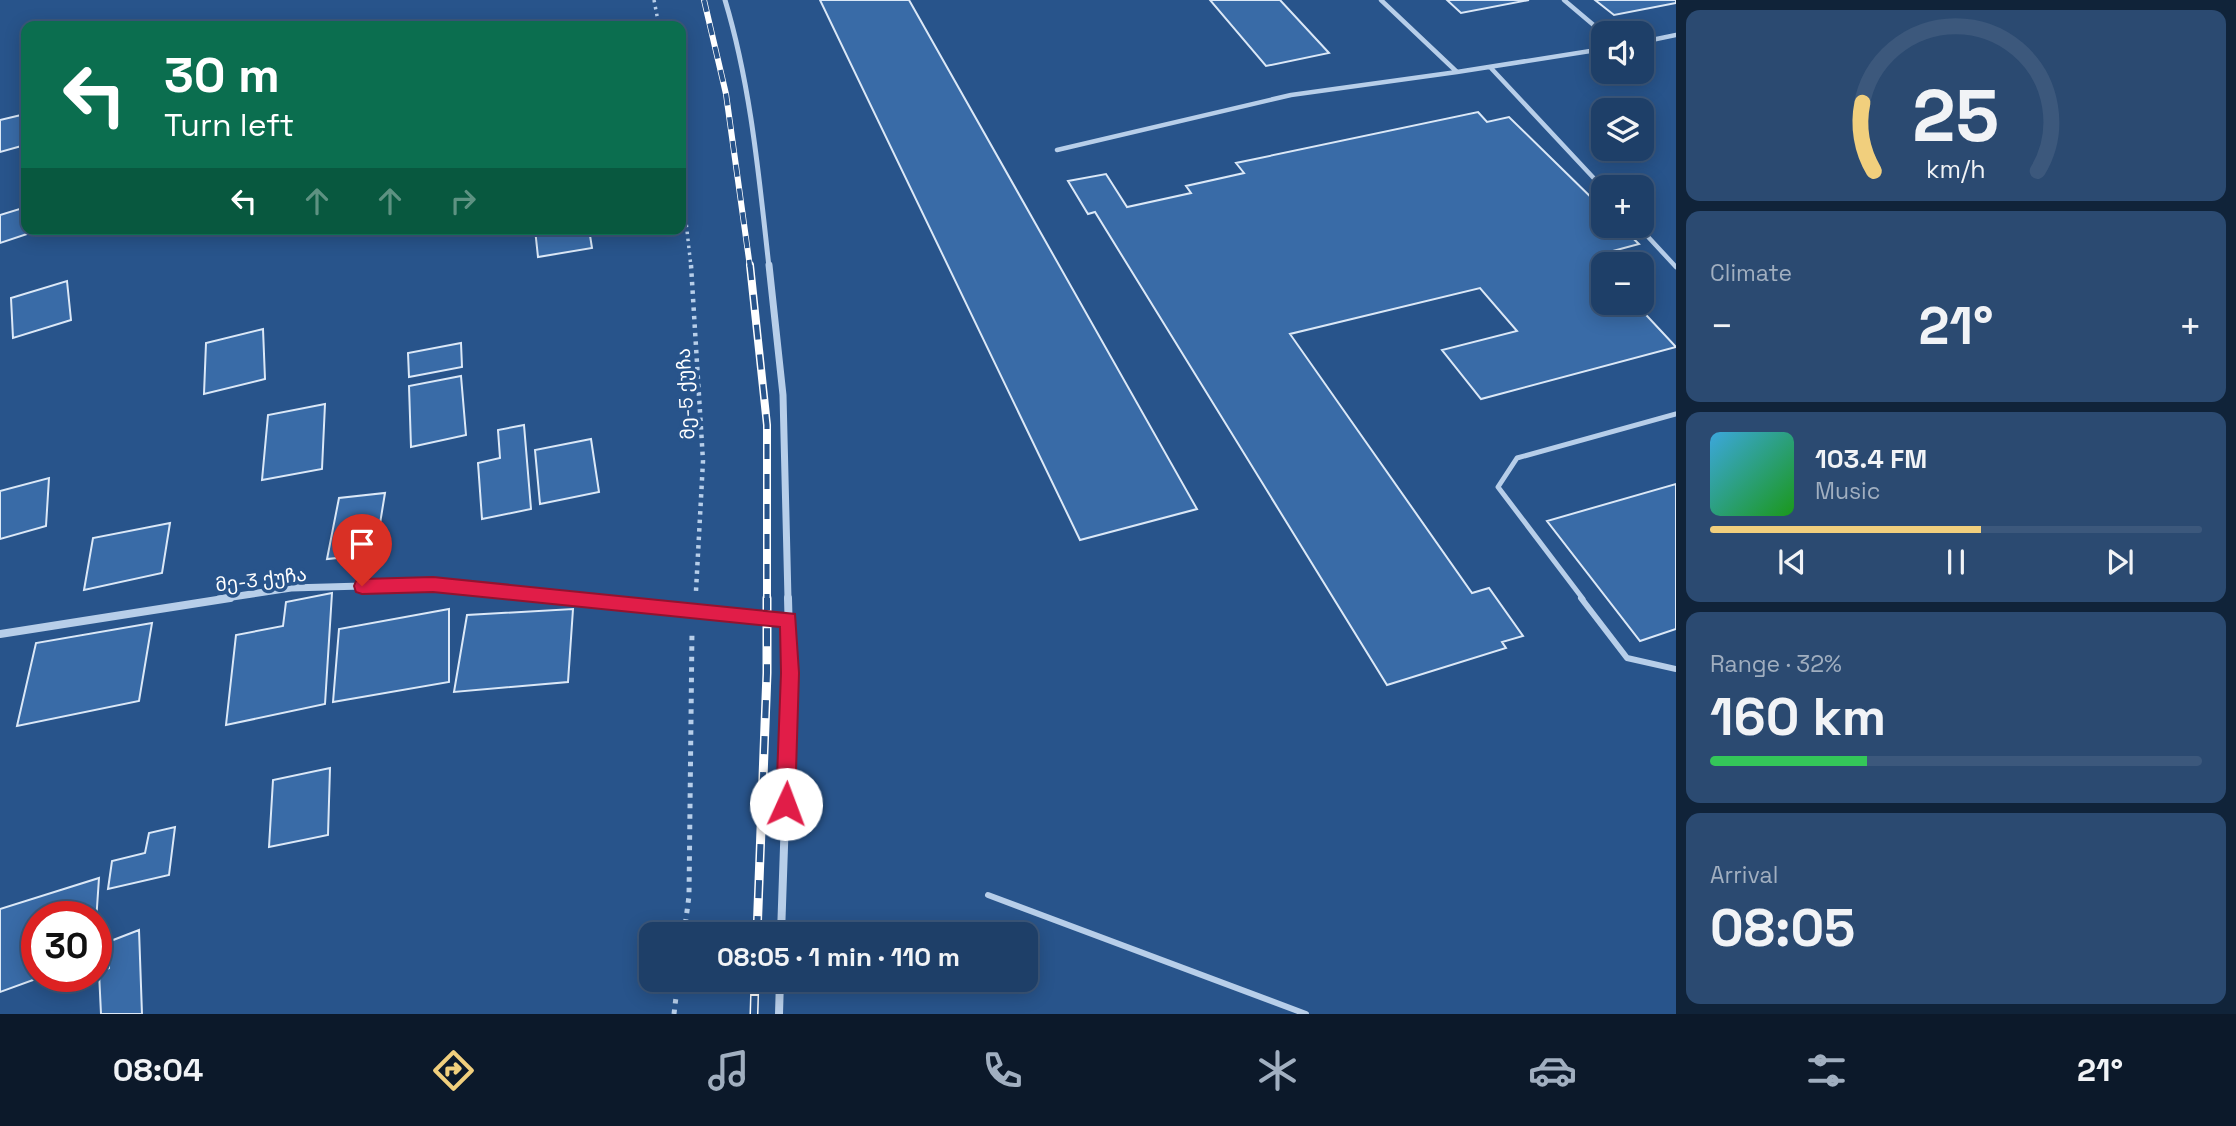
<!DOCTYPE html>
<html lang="en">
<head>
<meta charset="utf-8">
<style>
	:root { --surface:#1e3f68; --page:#2b4a71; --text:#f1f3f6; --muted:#a1afc0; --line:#3c587c; --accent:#f1cf7d }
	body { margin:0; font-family:"Space Grotesk","Noto Sans Georgian",sans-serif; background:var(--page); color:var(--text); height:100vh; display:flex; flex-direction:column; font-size:26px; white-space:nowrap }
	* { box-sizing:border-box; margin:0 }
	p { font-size:23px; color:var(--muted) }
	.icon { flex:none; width:38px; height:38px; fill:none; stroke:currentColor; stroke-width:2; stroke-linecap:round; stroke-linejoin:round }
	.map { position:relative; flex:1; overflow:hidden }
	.drawer { display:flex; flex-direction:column; gap:10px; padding:10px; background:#102339; width:560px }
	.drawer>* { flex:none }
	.banner { position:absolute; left:21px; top:21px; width:665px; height:214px; border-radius:14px; box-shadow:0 4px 18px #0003,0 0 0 2px var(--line); background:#0b6e4f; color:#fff; overflow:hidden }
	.controls { position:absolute; left:1591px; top:21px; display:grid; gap:14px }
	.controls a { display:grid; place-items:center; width:63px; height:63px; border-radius:14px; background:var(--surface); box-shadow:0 4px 18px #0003,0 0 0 2px var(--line); font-size:35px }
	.speed { position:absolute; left:21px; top:901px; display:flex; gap:14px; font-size:35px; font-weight:700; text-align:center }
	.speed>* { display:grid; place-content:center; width:91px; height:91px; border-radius:50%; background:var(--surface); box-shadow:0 4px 18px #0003,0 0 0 2px var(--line); line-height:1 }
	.speed .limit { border:10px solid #d22; background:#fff; color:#111 }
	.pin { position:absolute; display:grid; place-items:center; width:60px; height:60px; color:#fff; margin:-72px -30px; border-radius:50% 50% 50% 0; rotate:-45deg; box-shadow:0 0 7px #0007 }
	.pin .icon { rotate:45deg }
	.me { position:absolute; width:77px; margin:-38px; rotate:2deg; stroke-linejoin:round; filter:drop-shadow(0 0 5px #0008) }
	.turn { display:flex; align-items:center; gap:24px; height:147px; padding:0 28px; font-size:32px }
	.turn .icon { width:91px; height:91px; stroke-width:2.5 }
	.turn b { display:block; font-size:49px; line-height:60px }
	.lanes { display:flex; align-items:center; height:66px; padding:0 28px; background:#0003; justify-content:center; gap:35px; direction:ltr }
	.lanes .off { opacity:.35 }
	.big { font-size:52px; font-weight:800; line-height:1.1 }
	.drawer .card { flex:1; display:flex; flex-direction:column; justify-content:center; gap:10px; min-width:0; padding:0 24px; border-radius:14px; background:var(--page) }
	.drawer .dial { align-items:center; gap:0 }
	.dial svg { height:182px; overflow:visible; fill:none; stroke:var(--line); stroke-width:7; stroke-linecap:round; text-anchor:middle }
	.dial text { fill:var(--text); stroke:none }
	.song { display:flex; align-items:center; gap:21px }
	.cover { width:84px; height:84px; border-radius:10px; background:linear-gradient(135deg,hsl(200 70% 55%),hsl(120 70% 35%)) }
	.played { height:7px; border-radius:4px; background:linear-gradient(90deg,var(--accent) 55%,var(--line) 55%) }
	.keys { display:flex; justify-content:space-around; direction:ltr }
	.heat { display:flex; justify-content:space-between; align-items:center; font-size:38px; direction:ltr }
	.charge { height:10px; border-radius:5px; background:linear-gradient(90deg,#34c759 32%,var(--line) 0) }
	.trip { position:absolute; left:639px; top:922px; width:399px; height:70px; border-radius:14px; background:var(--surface); box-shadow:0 4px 18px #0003,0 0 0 2px var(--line); font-weight:800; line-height:70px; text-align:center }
	.menu { display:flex; height:112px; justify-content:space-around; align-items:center; background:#0c192a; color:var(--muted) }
	.menu .icon { width:49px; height:49px }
	.menu .active { color:var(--accent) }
	.menu b { font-size:32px; color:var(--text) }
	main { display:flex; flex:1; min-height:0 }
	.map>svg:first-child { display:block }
	.building { fill:#396ba7; stroke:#dbe8f7; stroke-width:2 }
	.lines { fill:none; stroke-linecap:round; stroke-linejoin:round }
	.path-far2 { stroke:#b7cee9; stroke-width:3.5; stroke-dasharray:2.5 4.5; stroke-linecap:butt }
	.path-far1 { stroke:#b7cee9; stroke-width:4.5; stroke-dasharray:3.5 5; stroke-linecap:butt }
	.path { stroke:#b7cee9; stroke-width:5; stroke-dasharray:4.5 6; stroke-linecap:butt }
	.service-far2 { stroke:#b7cee9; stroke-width:4.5 }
	.service-far1 { stroke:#b7cee9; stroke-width:5 }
	.service { stroke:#b7cee9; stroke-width:6 }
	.minor-far2 { stroke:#b7cee9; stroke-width:5 }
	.minor-far1 { stroke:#b7cee9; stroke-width:7 }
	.minor { stroke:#b7cee9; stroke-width:8 }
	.rail-far2-casing { stroke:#fff; stroke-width:6 }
	.rail-far1-casing { stroke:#fff; stroke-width:8 }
	.rail-casing { stroke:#fff; stroke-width:9 }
	.rail-far2 { stroke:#28548b; stroke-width:4.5; stroke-dasharray:12; stroke-linecap:butt }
	.rail-far1 { stroke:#28548b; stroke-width:5; stroke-dasharray:15; stroke-linecap:butt }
	.rail { stroke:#28548b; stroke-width:6; stroke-dasharray:18; stroke-linecap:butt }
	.route { fill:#e11d48; stroke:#92132f; stroke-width:2 }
	.labels { text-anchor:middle; stroke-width:7; stroke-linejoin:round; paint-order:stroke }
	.street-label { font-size:19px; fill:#fff; stroke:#28548b }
</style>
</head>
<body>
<main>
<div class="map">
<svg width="1676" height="1014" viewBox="0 0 1676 1014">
	<rect width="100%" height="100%" fill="#28548b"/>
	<path class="building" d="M820 0H909L1197 509 1080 540Z
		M1210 0H1280L1329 53 1266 66Z
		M1447 0H1529L1461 13Z
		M1595 0H1676V3L1614 15Z
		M1478 112 1487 122 1509 117 1603 209V226H1620L1639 244 1609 252 1613 256 1594 260 1603 269V303H1635L1676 347 1481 399 1442 350 1517 331 1480 288 1290 334 1472 593 1489 588 1523 636 1502 642 1506 648 1387 685 1095 212 1088 214 1068 181 1106 174 1127 207 1191 193 1186 186 1244 173 1236 163Z
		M21 115H26V123L22 125 25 145 0 152V120Z
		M26 207V229H42L0 243V215Z
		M535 229H589L592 248 538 257Z
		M67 281 71 320 13 338 11 298Z
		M263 329 265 379 204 394 206 343Z
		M461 343 462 367 409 377 408 353Z
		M461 376 466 435 411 447 409 386Z
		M325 404 322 469 262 480 268 415Z
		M524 425 531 509 482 519 478 463 500 458 498 430Z
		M591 439 599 492 540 504 535 450Z
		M49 478 46 526 0 539V491Z
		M1676 484V629L1640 641 1547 521Z
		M385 493 375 554 327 559 339 498Z
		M170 523 162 573 84 590 93 538Z
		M332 593 325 704 226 725 236 635 283 626 286 602Z
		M449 609V682L333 702 339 629Z
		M573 609 568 682 454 692 467 615Z
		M152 623 139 701 17 726 36 643Z
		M330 768 328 835 269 847 273 780Z
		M175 827 169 875 108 889 112 861 145 853 149 833Z
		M99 878 96 922V917H37V976H44L0 992V909Z
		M139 930 142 1014H101L99 972 109 968 108 942Z"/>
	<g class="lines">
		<path class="path-far2" d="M654 0 659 26
			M681 176 691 267"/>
		<path class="path-far1" d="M691 265 703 461 696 591"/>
		<path class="path" d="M684 934 689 896 692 631
			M674 1014 678 980"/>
		<path class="service-far2" d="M1381 0 1457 72 1603 49
			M1564 0 1603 33
			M1642 42 1676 35
			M1490 67 1603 188
			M1057 150 1291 95 1457 72
			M1638 226 1676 267"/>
		<path class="service-far1" d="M1583 599 1498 487 1517 458 1676 414"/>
		<path class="service" d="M1581 598 1627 658 1676 669
			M988 895 1306 1014"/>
		<path class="minor-far2" d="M725 0C751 86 759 178 769 267"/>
		<path class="minor-far1" d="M769 265 783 395 788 599
			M219 599 291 588 433 584 590 599"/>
		<path class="minor" d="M572 598 789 619
			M0 634 230 598
			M781 934 790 673 788 598
			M779 1014 780 980"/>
		<defs>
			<path id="rail-far2" d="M704 0 726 94 750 267"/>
			<path id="rail-far1" d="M750 265 767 425V599"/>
			<path id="rail" d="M757 934 767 673V598
				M754 1014 755 980"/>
		</defs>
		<use href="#rail-far2" class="rail-far2-casing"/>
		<use href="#rail-far1" class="rail-far1-casing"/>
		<use href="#rail" class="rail-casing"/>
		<use href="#rail-far2" class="rail-far2"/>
		<use href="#rail-far1" class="rail-far1"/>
		<use href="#rail" class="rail"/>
	</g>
	<path class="route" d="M433 577 795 614 799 673 795 804 793 810 786 813 779 810 776 804 781 673 780 627 433 592 362 594 356 592 354 586 356 581 362 579Z"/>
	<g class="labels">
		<g class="street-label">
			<text transform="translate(685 394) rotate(-93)" y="7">მე-5 ქუჩა</text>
			<text transform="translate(261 579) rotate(-7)" y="7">მე-3 ქუჩა</text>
		</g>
	</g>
</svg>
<div class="controls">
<a><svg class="icon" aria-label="sound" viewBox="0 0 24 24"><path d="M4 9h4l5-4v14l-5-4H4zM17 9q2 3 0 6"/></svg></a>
<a><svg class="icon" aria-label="layers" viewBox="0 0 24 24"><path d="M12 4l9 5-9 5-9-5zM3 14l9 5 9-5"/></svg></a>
<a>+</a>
<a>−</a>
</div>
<div class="speed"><div class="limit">30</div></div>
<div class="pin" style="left:362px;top:586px;background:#d93025"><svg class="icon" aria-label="arrive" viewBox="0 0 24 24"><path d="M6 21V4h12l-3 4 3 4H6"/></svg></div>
<svg class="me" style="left:786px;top:804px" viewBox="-20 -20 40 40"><circle r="19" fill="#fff"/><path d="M0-13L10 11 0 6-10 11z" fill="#e11d48"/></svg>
<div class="trip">08:05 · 1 min · 110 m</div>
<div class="banner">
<div class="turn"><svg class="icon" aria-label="left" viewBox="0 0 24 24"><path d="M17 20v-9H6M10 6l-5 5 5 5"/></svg><div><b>30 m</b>Turn left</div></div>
<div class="lanes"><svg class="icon" aria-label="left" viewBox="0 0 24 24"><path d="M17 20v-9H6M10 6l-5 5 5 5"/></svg><svg class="icon off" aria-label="ahead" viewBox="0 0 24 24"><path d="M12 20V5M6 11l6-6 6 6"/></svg><svg class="icon off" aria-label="ahead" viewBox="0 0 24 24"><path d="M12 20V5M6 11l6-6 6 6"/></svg><svg class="icon off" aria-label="right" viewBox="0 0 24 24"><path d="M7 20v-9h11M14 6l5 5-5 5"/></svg></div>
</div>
</div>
<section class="drawer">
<div class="card dial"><svg viewBox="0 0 100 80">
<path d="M14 69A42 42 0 1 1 86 69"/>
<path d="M14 69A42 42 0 0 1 9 39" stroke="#f1cf7d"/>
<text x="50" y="56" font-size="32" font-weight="700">25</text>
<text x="50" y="72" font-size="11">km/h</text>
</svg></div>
<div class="card"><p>Climate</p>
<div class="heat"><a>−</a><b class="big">21°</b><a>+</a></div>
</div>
<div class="card">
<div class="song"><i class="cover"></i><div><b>103.4 FM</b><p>Music</p></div></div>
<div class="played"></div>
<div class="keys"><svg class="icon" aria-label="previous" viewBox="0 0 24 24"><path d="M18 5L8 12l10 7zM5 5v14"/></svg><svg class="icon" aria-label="pause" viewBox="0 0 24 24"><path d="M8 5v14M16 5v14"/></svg><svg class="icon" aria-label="next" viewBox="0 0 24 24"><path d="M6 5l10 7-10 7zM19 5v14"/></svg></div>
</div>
<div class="card"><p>Range · 32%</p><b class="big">160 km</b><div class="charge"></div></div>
<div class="card"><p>Arrival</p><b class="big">08:05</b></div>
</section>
</main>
<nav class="menu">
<b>08:04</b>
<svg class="icon active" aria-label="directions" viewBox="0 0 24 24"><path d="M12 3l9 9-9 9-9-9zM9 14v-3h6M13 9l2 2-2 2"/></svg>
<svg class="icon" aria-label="music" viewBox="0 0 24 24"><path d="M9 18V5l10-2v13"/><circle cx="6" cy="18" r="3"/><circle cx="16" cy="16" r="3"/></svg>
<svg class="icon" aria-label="phone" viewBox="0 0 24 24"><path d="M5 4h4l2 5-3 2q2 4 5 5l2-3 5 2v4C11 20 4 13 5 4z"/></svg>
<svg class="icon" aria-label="climate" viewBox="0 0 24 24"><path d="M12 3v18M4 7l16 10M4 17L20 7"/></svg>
<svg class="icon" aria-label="car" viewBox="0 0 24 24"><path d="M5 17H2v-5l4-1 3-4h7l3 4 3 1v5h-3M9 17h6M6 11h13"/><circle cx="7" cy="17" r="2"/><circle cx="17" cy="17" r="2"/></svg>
<svg class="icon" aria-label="filters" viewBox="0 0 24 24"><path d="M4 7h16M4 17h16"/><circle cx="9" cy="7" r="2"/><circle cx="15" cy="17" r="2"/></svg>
<b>21°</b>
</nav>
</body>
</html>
